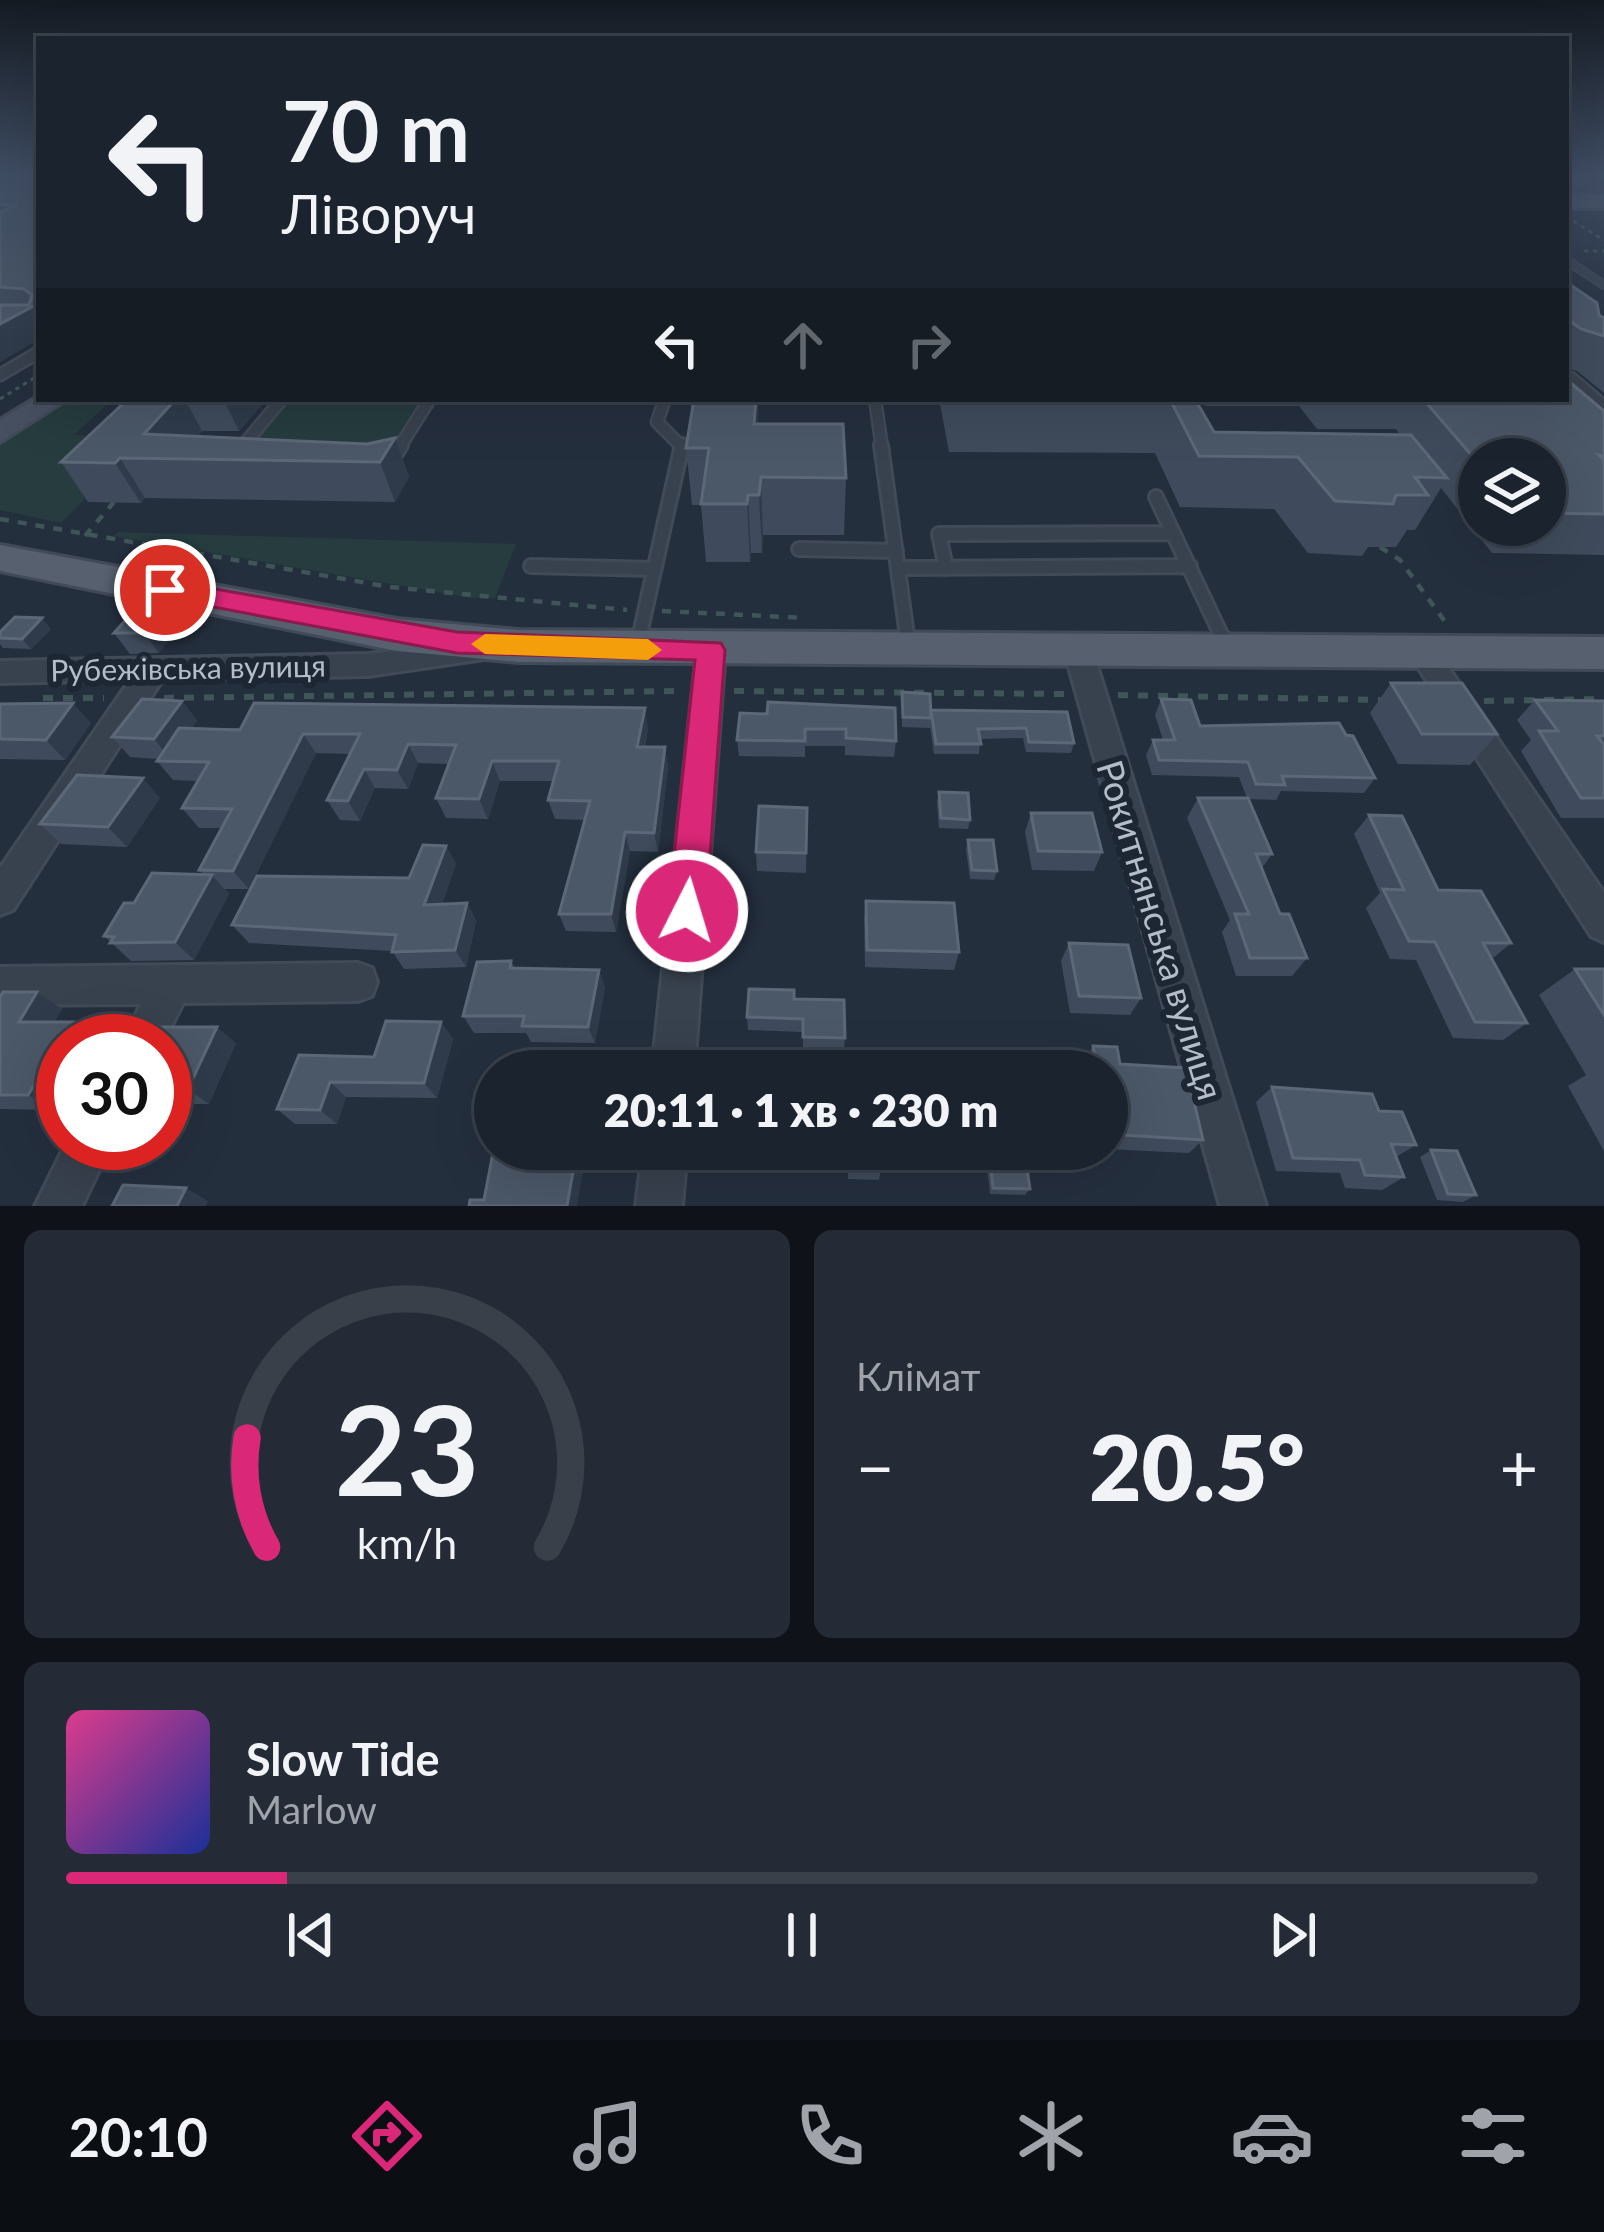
<!DOCTYPE html>
<html lang="uk">
<head>
<meta charset="utf-8">
<style>
	:root { --surface:#1b232e; --page:#242b36; --text:#f1f3f6; --muted:#a0a4aa; --line:#39404a; --accent:#db2777 }
	body { margin:0; font-family:Lato,sans-serif; background:var(--page); color:var(--text); height:100vh; display:flex; flex-direction:column; font-size:45px; white-space:nowrap }
	* { box-sizing:border-box; margin:0 }
	p { font-size:39px; color:var(--muted) }
	.icon { flex:none; width:66px; height:66px; fill:none; stroke:currentColor; stroke-width:2; stroke-linecap:round; stroke-linejoin:round }
	.map { position:relative; height:1206px; overflow:hidden }
	.details { display:flex; flex-direction:column; gap:24px; padding:24px; background:#0f1319; flex:1 }
	.details>* { flex:none }
	.banner { position:absolute; left:36px; top:36px; width:1533px; height:366px; border-radius:0px; box-shadow:0 12px 48px #0002,0 0 0 3px var(--line); background:#1b232e; color:var(--text); overflow:hidden }
	.buttons { position:absolute; left:1458px; top:438px; display:grid; gap:24px }
	.buttons a { display:grid; place-items:center; width:108px; height:108px; border-radius:50%; background:var(--surface); box-shadow:0 12px 48px #0002,0 0 0 3px var(--line); font-size:60px }
	.speed { position:absolute; left:36px; top:1014px; display:flex; gap:24px; font-size:60px; font-weight:700; text-align:center }
	.speed>* { display:grid; place-content:center; width:156px; height:156px; border-radius:50%; background:var(--surface); box-shadow:0 12px 48px #0002,0 0 0 3px var(--line); line-height:1 }
	.speed .limit { border:18px solid #d22; background:#fff; color:#111 }
	.pin { position:absolute; display:grid; place-items:center; width:102px; height:102px; color:#fff; margin:-51px; border:6px solid #fff; border-radius:50%; box-shadow:0 3px 12px #0007 }
	.me { position:absolute; width:132px; margin:-66px; rotate:5deg; stroke-linejoin:round; filter:drop-shadow(0 0 9px #0008) }
	.turn { display:flex; align-items:center; gap:42px; height:252px; padding:0 48px; font-size:54px }
	.turn .icon { width:156px; height:156px; stroke-width:2.5 }
	.turn b { display:block; font-size:84px; line-height:102px }
	.lanes { display:flex; align-items:center; height:114px; padding:0 48px; background:#0003; justify-content:center; gap:60px; direction:ltr }
	.lanes .off { opacity:.35 }
	.big { font-size:90px; font-weight:800; line-height:1.1 }
	.details .card { flex:1; display:flex; flex-direction:column; justify-content:center; gap:18px; min-width:0; padding:0 42px; border-radius:18px; background:var(--page) }
	.details .dial { align-items:center; gap:0 }
	.dial svg { height:312px; overflow:visible; fill:none; stroke:var(--line); stroke-width:7; stroke-linecap:round; text-anchor:middle }
	.dial text { fill:var(--text); stroke:none }
	.song { display:flex; align-items:center; gap:36px }
	.cover { width:144px; height:144px; border-radius:18px; background:linear-gradient(135deg,hsl(330 70% 55%),hsl(230 70% 35%)) }
	.played { height:12px; border-radius:6px; background:linear-gradient(90deg,var(--accent) 15%,var(--line) 15%) }
	.keys { display:flex; justify-content:space-around; direction:ltr }
	.heat { display:flex; justify-content:space-between; align-items:center; font-size:66px; direction:ltr }
	.details .tiles { flex:1; display:grid; gap:24px; grid-template-columns:1fr 1fr }
	.card:last-child { grid-column:span 2 }
	.trip { position:absolute; left:474px; top:1050px; width:654px; height:120px; border-radius:60px; background:var(--surface); box-shadow:0 12px 48px #0002,0 0 0 3px var(--line); font-weight:800; line-height:120px; text-align:center }
	.tab-bar { display:flex; height:192px; justify-content:space-around; align-items:center; background:#0b0e12; color:var(--muted) }
	.tab-bar .icon { width:84px; height:84px }
	.tab-bar .active { color:var(--accent) }
	.tab-bar b { font-size:54px; color:var(--text) }
	.map>svg:first-child { display:block }
	.green { fill:#263c3f }
	.lines { fill:none; stroke-linecap:round; stroke-linejoin:round }
	.lane-far3-casing { stroke:#414a57; stroke-width:10 }
	.lane-far2-casing { stroke:#414a57; stroke-width:15 }
	.lane-far1-casing { stroke:#414a57; stroke-width:18 }
	.lane-casing { stroke:#414a57; stroke-width:22 }
	.street-casing { stroke:#414a57; stroke-width:6 }
	.secondary-casing { stroke:#414a57; stroke-width:6 }
	.primary-casing { stroke:#414a57; stroke-width:6 }
	.path-far2 { stroke:#3f5557; stroke-width:3; stroke-dasharray:4.5 4.5; stroke-linecap:butt }
	.path-far1 { stroke:#3f5557; stroke-width:4.5; stroke-dasharray:9 9; stroke-linecap:butt }
	.path { stroke:#3f5557; stroke-width:6; stroke-dasharray:10 10; stroke-linecap:butt }
	.lane-far3 { stroke:#38414e; stroke-width:8 }
	.lane-far2 { stroke:#38414e; stroke-width:10 }
	.lane-far1 { stroke:#38414e; stroke-width:12 }
	.lane { stroke:#38414e; stroke-width:16 }
	.street { fill:#38414e; fill-rule:evenodd }
	.secondary { fill:#465061; fill-rule:evenodd }
	.primary { fill:#56606e; fill-rule:evenodd }
	.wall { fill:#3f4b5c; fill-rule:evenodd }
	.shaded-wall { fill:#2f3b4b }
	.building { fill:#4b5868; stroke:#5c6777; stroke-width:3 }
	.route { fill:#db2777; stroke:#8e194d; stroke-width:3 }
	.slow { fill:#f59e0b }
	.labels { text-anchor:middle; stroke-width:12; stroke-linejoin:round; paint-order:stroke }
	.street-label { font-size:30px; fill:#b4bcc9; stroke:#1d2633 }
	.near-street-label { font-size:36px; fill:#b4bcc9; stroke:#1d2633 }
</style>
</head>
<body>
<div class="map">
<svg width="1604" height="1206" viewBox="0 0 1604 1206">
	<rect width="100%" height="100%" fill="#242f3e"/>
	<path class="green" d="M65 399H113L74 435 116 437 184 399 61 523 0 510V444Z
		M288 399H424L390 453 250 445Z
		M118 532 516 544 495 598H472L114 536Z"/>
	<g class="lines">
		<defs>
			<path id="lane-far3" d="M1573 174 1604 193
				M1566 260 1604 285"/>
			<path id="lane-far2" d="M0 375 39 352
				M1571 378 1604 406
				M665 399 657 422 683 448
				M875 399 882 448
				M241 448 282 399
				M399 448 430 399"/>
			<path id="lane-far1" d="M881 445 908 643
				M240 449 243 445
				M391 461 401 445
				M1156 497 1225 643
				M799 549 896 551
				M531 566 654 569
				M899 568 1190 566
				M946 568 939 534 1173 533
				M638 643 682 445"/>
			<path id="lane" d="M908 640 909 648
				M1224 640 1228 649
				M637 645 638 640"/>
			<path id="street" d="M481 641 491 644 495 651 491 658 368 676 162 680 13 910 0 915V868L130 680 0 683V661L368 654Z
				M711 641 721 644 725 651 694 1071H652L697 651 701 644Z
				M1079 643 1089 646 1093 653 1266 1206H1220L1065 653 1069 646Z
				M1424 643 1434 647 1604 893V942L1591 936 1414 661 1410 654 1414 647Z
				M358 963 372 968 377 982 372 996 358 1001 183 1003 164 1041H123L141 1004 0 1005V967Z
				M66 1143H112L82 1206H35Z
				M643 1149H687L682 1206H636Z"/>
			<path id="secondary" d="M39 396 67 399 0 442V420Z"/>
			<path id="primary" d="M1566 194H1604V208H1566Z
				M0 545 397 619 518 630 1604 637V669L518 662 397 651 0 571Z"/>
		</defs>
		<use href="#lane-far3" class="lane-far3-casing"/>
		<use href="#lane-far2" class="lane-far2-casing"/>
		<use href="#lane-far1" class="lane-far1-casing"/>
		<use href="#lane" class="lane-casing"/>
		<use href="#street" class="street-casing"/>
		<use href="#secondary" class="secondary-casing"/>
		<use href="#primary" class="primary-casing"/>
		<path class="path-far2" d="M1573 221 1604 240
			M1584 251H1604
			M0 399 39 375"/>
		<path class="path-far1" d="M0 519 390 587 627 610
			M85 536 114 502
			M1380 547 1400 560 1446 623
			M662 611 806 618"/>
		<path class="path" d="M734 691 1064 694
			M1118 695 1382 700
			M43 698H104
			M164 698 680 691
			M1484 701 1604 699"/>
		<use href="#lane-far3" class="lane-far3"/>
		<use href="#lane-far2" class="lane-far2"/>
		<use href="#lane-far1" class="lane-far1"/>
		<use href="#lane" class="lane"/>
		<use href="#street" class="street"/>
		<use href="#secondary" class="secondary"/>
		<use href="#primary" class="primary"/>
	</g>
	<path class="wall" d="M0 174H39V339L0 362Z
		M1566 174H1592L1582 190H1566Z
		M1566 282 1604 318V393L1577 371 1566 368Z
		M128 399H267L239 431H202L198 436 367 444 395 438 409 477 395 502 145 498 141 503 88 502 61 462Z
		M939 399H1195L1214 432 1400 435 1396 429H1317L1299 406H1205L1201 399H1566L1604 411V555L1492 553 1441 488 1415 530H1407L1396 547H1368L1362 556 1308 553 1274 509 1180 507 1155 453 949 452ZM1479 459H1545V525H1479Z
		M759 424 846 478 844 535H763L762 553H751L750 562H706L701 505H692L686 448Z
		M130 615 172 637 159 653 130 654 114 633Z
		M51 629 31 649 3 648 0 644V632Z
		M1391 683 1497 734 1470 765 1398 764 1370 713Z
		M902 692 931 711 1067 712 1074 743 1071 753 1026 752 1023 738 980 739 979 754H934L930 726V728L902 727Z
		M1161 699 1200 726 1346 735 1375 778 1364 793 1281 791 1276 800 1248 799 1272 854 1262 868 1280 914 1307 958 1292 976H1236L1222 932 1230 920 1187 818 1198 798H1247L1239 777 1152 775 1146 755 1153 740H1163L1155 715Z
		M1535 700 1604 701V818H1561L1521 751 1531 740 1517 720Z
		M182 701 197 721 192 728H648L645 747H665L668 767 658 852 630 851 616 932 566 931 559 914 585 820 555 819 548 800 554 781H500L488 819 446 818 436 798 449 764 418 763 408 789 375 788 360 821 340 820 327 800 350 754 316 753 249 889H225L229 894 194 960 131 961 104 936 134 903 204 875 199 870 222 828H199L182 808 198 781 173 780 157 761 158 759 130 757 112 737Z
		M0 704 91 723 65 760 0 759Z
		M767 714 896 741 894 757 845 755V746H805V757L739 756 737 740Z
		M939 792 970 820 968 829 939 828 937 802Z
		M160 798 127 847 61 844 40 824Z
		M807 808 806 873 757 871 756 852Z
		M1031 813 1102 852 1094 871 1032 870 1025 832Z
		M1369 815 1438 890 1511 943 1492 959 1527 1023 1503 1040 1453 1038 1416 960 1390 959 1366 908 1380 893 1354 834Z
		M968 840 997 871 994 880 970 879 966 849Z
		M446 846 456 864 442 904 467 903 476 921 466 967 404 969 392 951 249 943 232 925 409 878Z
		M866 901 959 952 954 970 865 967 864 919Z
		M1069 943 1141 998 1130 1015 1070 1013 1061 961Z
		M511 961 515 968 605 987 595 1043 531 1042 526 1033H474L463 1016Z
		M1575 969H1604V1151L1568 1086 1586 1075 1539 995Z
		M37 992 62 1009 54 1022H79L102 1039 63 1041V1100H60L55 1110 0 1109V997Z
		M794 999 845 1038 844 1051 803 1050V1032L748 1030 747 1017Z
		M441 1022 453 1039 437 1098 346 1097 337 1124H295L277 1109Z
		M165 1041 236 1043 209 1104H165Z
		M1093 1046 1120 1064 1203 1140 1189 1153 1107 1149V1071H1057L1062 1061 1083 1062Z
		M1272 1087 1379 1111 1416 1145 1396 1157 1404 1177 1382 1190 1345 1188 1340 1173 1276 1171 1256 1102Z
		M848 1149H935L934 1153 908 1152 904 1169 881 1168 879 1180 848 1179Z
		M985 1149H1024L1030 1189 1025 1195 990 1194Z
		M1431 1150 1476 1195 1463 1202 1437 1200 1420 1157Z"/>
	<path class="shaded-wall" d="M39 303V339L0 362V324Z
		M176 399H185L202 431 179 459 144 434Z
		M223 399H267L239 431Z
		M756 399H758L759 442 754 424Z
		M395 438 409 477 395 502 380 462Z
		M120 458 145 498 141 503 115 463Z
		M761 477 763 535 762 553 759 495Z
		M748 495 751 553 750 562 747 504Z
		M158 616 172 637 159 653 144 633Z
		M42 618 51 629 31 649 22 639Z
		M182 701 197 721 171 759 154 739Z
		M73 703 91 723 65 760 46 740Z
		M645 708 648 728 641 767 637 747Z
		M303 734 316 753 249 889 233 871Z
		M408 744 418 763 408 789 397 770Z
		M665 747 668 767 658 852 654 833Z
		M492 761 500 781 488 819 479 799Z
		M364 769 375 788 360 821 348 801Z
		M143 778 160 798 127 847 108 827Z
		M625 832 630 851 616 932 611 914Z
		M446 846 456 864 435 923 424 905Z
		M212 875 229 894 194 960 175 942Z
		M467 903 476 921 466 967 455 950Z
		M599 970 605 987 595 1043 588 1027Z
		M37 992 62 1009 45 1038 19 1022Z
		M79 1022 102 1039 101 1041H76L72 1034Z
		M441 1022 453 1039 437 1098 424 1083Z
		M217 1027 236 1043 209 1104 188 1089Z
		M58 1059 63 1062V1097L43 1085Z
		M330 1082 346 1097 337 1124 320 1110Z
		M34 1085 60 1100 55 1110 28 1095Z
		M577 1149H587L577 1206H567Z
		M186 1188 208 1201 206 1206H177Z"/>
	<path class="building" d="M0 174H39V303L0 324V305H29L32 295 24 289 0 287V212L15 206 0 204Z
		M1566 282 1597 303 1599 315 1604 318V336L1581 329 1566 318Z
		M1566 379 1604 411V456L1599 455 1604 460V514L1545 513V459H1479V464L1423 399H1566Z
		M128 399H176L144 434 367 444 395 438 380 462 120 458 115 463 61 462Z
		M694 399H756L754 424H843L846 478 761 477 759 495H748L747 504H701L709 448H686Z
		M955 399H1195L1214 432 1411 435 1447 478 1415 477 1428 495H1396L1393 504 1335 501 1298 457 1199 456 1172 403 956 402Z
		M130 615 158 616 144 633H114Z
		M15 617 42 618 22 639 0 638V632Z
		M1391 683H1462L1497 734H1422Z
		M902 692 930 694 931 718 903 717Z
		M142 699 182 701 154 739 112 737Z
		M1161 699 1191 700 1200 726 1339 723 1346 735 1353 736 1375 778 1282 776 1285 785 1256 784 1248 762 1159 760 1153 740H1175Z
		M1535 700 1604 701V736H1597L1604 745V798H1581L1539 731H1558Z
		M768 702 895 708 896 741 846 738V729H805V741L737 740 740 713 767 714Z
		M73 703 46 740 0 739V704Z
		M254 703 645 708 637 747H665L654 833 625 832 611 914H559L590 801 548 800 559 761H492L479 799 436 798 456 745 408 744 397 770 364 769 348 801 327 800 360 734H303L233 871 199 870 232 809 182 808 209 762 157 761 179 728 240 730Z
		M931 710 1067 712 1074 743 1029 742 1026 728 978 729 981 744H936Z
		M77 775 143 778 108 827 40 824Z
		M939 792 968 793 970 820 941 818Z
		M1198 798H1248L1272 854H1256L1280 914H1289L1307 958H1250L1235 914H1249Z
		M759 806 807 808 806 853 756 852Z
		M1031 813H1092L1102 852 1038 851Z
		M1369 815 1402 816 1438 890 1481 891 1511 943H1483L1527 1023 1475 1022 1435 942 1409 941 1383 889 1404 890Z
		M968 840H993L997 871 972 870Z
		M423 845 446 846 424 905 467 903 455 950 392 952 396 935 232 925 257 876 409 878Z
		M152 873 212 875 175 942 110 943 114 937 104 936 124 903H134Z
		M866 901 954 903 959 952 867 950Z
		M1069 943 1128 945 1141 998 1079 996Z
		M511 961 510 968 599 970 588 1027 522 1026 524 1016H463L477 962Z
		M1575 969H1604V1015Z
		M749 989 794 990V999L844 1000 845 1038 803 1037V1019L747 1017Z
		M3 992H37L19 1022H79L72 1034H80L76 1041H63V1059H58L43 1085H34L28 1095H0V997Z
		M386 1021 441 1022 424 1083 330 1082 320 1110 277 1109 299 1055 374 1057Z
		M150 1027H217L188 1089H165V1041H143Z
		M1093 1046 1117 1047 1120 1064 1186 1068 1203 1140 1107 1134V1071H1064L1062 1061 1096 1063Z
		M756 1067H806V1071H756Z
		M509 1068 591 1069 590 1071H508Z
		M1272 1087 1372 1094 1379 1111 1402 1112 1416 1145 1391 1144 1404 1177 1365 1175 1360 1160 1293 1158Z
		M495 1142V1149H577L567 1206H469L470 1200H484Z
		M850 1149H908V1155H881L882 1167 850 1165Z
		M989 1149H1024L1030 1189 993 1188Z
		M1431 1150 1457 1151 1476 1195 1448 1194Z
		M123 1185 186 1188 177 1206H112Z"/>
	<linearGradient id="sky" x2="0" y2="1"><stop stop-color="#141a22"/><stop offset="0.51" stop-color="#3f4d63"/><stop offset="1" stop-color="#3f4d63" stop-opacity="0"/></linearGradient>
	<rect width="1604" height="343" fill="url(#sky)"/>
	<path class="route" d="M165 580 457 632 721 643 725 650 706 911 700 923 687 929 674 923 668 911 695 660 457 653 155 596 152 590Z"/>
	<path class="slow" d="M485 634 648 639 662 650 648 660 485 654 471 644Z"/>
	<g class="labels">
		<g class="street-label">
			<text transform="translate(188 669) rotate(-1)" y="10">Рубежівська вулиця</text>
		</g>
		<g class="near-street-label">
			<text transform="translate(1160 930) rotate(73)" y="13">Рокитнянська вулиця</text>
		</g>
	</g>
</svg>
<div class="buttons">
<a><svg class="icon" aria-label="layers" viewBox="0 0 24 24"><path d="M12 4l9 5-9 5-9-5zM3 14l9 5 9-5"/></svg></a>
</div>
<div class="speed"><div class="limit">30</div></div>
<div class="pin" style="left:165px;top:590px;background:#d93025"><svg class="icon" aria-label="arrive" viewBox="0 0 24 24"><path d="M6 21V4h12l-3 4 3 4H6"/></svg></div>
<svg class="me" style="left:687px;top:911px" viewBox="-20 -20 40 40"><circle r="17" fill="#db2777" stroke="#fff" stroke-width="3"/><path d="M0-11L8 9 0 5-8 9z" fill="#fff"/></svg>
<div class="trip">20:11 · 1 хв · 230 m</div>
<div class="banner">
<div class="turn"><svg class="icon" aria-label="left" viewBox="0 0 24 24"><path d="M17 20v-9H6M10 6l-5 5 5 5"/></svg><div><b>70 m</b>Ліворуч</div></div>
<div class="lanes"><svg class="icon" aria-label="left" viewBox="0 0 24 24"><path d="M17 20v-9H6M10 6l-5 5 5 5"/></svg><svg class="icon off" aria-label="ahead" viewBox="0 0 24 24"><path d="M12 20V5M6 11l6-6 6 6"/></svg><svg class="icon off" aria-label="right" viewBox="0 0 24 24"><path d="M7 20v-9h11M14 6l5 5-5 5"/></svg></div>
</div>
</div>
<section class="details">
<div class="tiles">
<div class="card dial"><svg viewBox="0 0 100 80">
<path d="M14 69A42 42 0 1 1 86 69"/>
<path d="M14 69A42 42 0 0 1 9 41" stroke="#db2777"/>
<text x="50" y="56" font-size="32" font-weight="700">23</text>
<text x="50" y="72" font-size="11">km/h</text>
</svg></div>
<div class="card"><p>Клімат</p>
<div class="heat"><a>−</a><b class="big">20.5°</b><a>+</a></div>
</div>
<div class="card">
<div class="song"><i class="cover"></i><div><b>Slow Tide</b><p>Marlow</p></div></div>
<div class="played"></div>
<div class="keys"><svg class="icon" aria-label="previous" viewBox="0 0 24 24"><path d="M18 5L8 12l10 7zM5 5v14"/></svg><svg class="icon" aria-label="pause" viewBox="0 0 24 24"><path d="M8 5v14M16 5v14"/></svg><svg class="icon" aria-label="next" viewBox="0 0 24 24"><path d="M6 5l10 7-10 7zM19 5v14"/></svg></div>
</div>
</div>
</section>
<nav class="tab-bar">
<b>20:10</b>
<svg class="icon active" aria-label="directions" viewBox="0 0 24 24"><path d="M12 3l9 9-9 9-9-9zM9 14v-3h6M13 9l2 2-2 2"/></svg>
<svg class="icon" aria-label="music" viewBox="0 0 24 24"><path d="M9 18V5l10-2v13"/><circle cx="6" cy="18" r="3"/><circle cx="16" cy="16" r="3"/></svg>
<svg class="icon" aria-label="phone" viewBox="0 0 24 24"><path d="M5 4h4l2 5-3 2q2 4 5 5l2-3 5 2v4C11 20 4 13 5 4z"/></svg>
<svg class="icon" aria-label="climate" viewBox="0 0 24 24"><path d="M12 3v18M4 7l16 10M4 17L20 7"/></svg>
<svg class="icon" aria-label="car" viewBox="0 0 24 24"><path d="M5 17H2v-5l4-1 3-4h7l3 4 3 1v5h-3M9 17h6M6 11h13"/><circle cx="7" cy="17" r="2"/><circle cx="17" cy="17" r="2"/></svg>
<svg class="icon" aria-label="filters" viewBox="0 0 24 24"><path d="M4 7h16M4 17h16"/><circle cx="9" cy="7" r="2"/><circle cx="15" cy="17" r="2"/></svg>
</nav>
</body>
</html>
